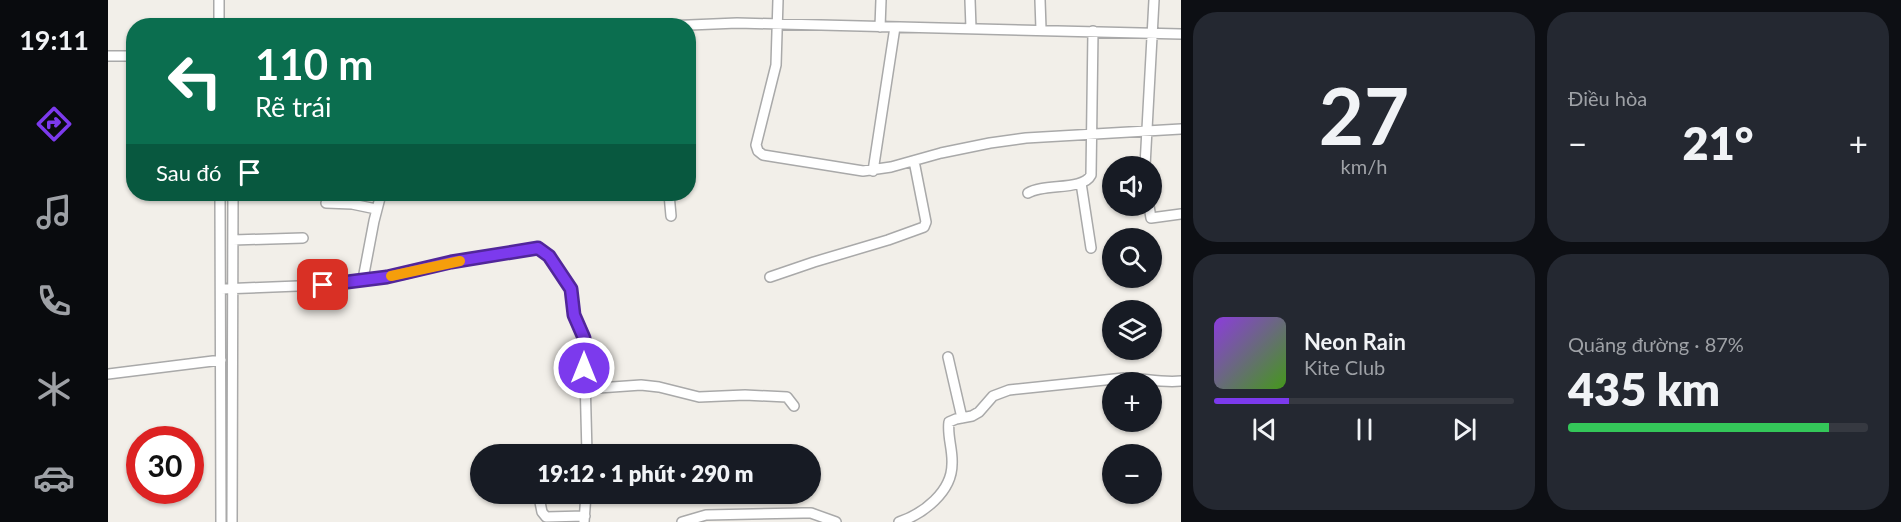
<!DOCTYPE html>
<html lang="vi">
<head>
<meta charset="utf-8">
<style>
	:root { --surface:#171b24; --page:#242831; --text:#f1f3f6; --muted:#9ea1a6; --line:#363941; --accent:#7c3aed }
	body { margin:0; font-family:Lato,sans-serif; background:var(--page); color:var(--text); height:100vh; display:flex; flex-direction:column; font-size:22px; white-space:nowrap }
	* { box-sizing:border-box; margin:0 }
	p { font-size:20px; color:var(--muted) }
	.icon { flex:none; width:33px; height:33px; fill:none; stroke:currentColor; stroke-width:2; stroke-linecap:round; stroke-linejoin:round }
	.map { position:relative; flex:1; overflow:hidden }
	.panel { display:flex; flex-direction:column; gap:12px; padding:12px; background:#0d0f14; width:720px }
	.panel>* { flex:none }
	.banner { position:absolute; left:18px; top:18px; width:570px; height:183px; border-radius:24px; box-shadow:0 2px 4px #0004; background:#0b6e4f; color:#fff; overflow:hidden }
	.tools { position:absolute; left:994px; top:156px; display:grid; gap:12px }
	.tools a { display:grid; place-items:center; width:60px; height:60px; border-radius:50%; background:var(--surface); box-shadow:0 2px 4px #0004; font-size:30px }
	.speed { position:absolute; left:18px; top:426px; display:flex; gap:12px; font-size:30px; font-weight:700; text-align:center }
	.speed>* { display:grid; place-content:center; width:78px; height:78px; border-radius:50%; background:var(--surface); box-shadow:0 2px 4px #0004; line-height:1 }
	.speed .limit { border:9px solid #d22; background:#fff; color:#111 }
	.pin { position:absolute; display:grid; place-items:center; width:51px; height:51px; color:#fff; margin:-26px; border-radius:12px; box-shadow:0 3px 9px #0006 }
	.me { position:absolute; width:66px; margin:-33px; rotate:0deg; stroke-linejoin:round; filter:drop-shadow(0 0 4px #0008) }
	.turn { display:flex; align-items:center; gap:21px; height:126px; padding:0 30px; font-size:27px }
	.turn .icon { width:78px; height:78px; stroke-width:2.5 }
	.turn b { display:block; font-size:42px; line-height:51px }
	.then { display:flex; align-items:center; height:57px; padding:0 30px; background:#0003; gap:12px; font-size:22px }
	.big { font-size:45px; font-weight:800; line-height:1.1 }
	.panel .widget { flex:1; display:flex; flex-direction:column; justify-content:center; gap:9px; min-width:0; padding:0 21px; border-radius:24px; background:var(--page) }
	.panel .dial { align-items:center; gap:0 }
	.dial b { font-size:78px; line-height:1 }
	.song { display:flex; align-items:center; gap:18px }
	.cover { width:72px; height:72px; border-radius:9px; background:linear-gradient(135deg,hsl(270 70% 55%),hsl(100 70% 35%)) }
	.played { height:6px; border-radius:3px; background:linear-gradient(90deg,var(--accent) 25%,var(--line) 25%) }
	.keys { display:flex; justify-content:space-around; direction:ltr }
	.heat { display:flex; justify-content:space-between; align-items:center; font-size:33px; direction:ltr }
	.charge { height:9px; border-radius:4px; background:linear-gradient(90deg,#34c759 87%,var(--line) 0) }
	.panel .tiles { flex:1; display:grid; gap:12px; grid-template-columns:repeat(2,1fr) }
	.trip { position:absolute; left:362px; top:444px; width:351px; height:60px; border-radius:30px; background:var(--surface); box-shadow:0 2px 4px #0004; font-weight:800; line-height:60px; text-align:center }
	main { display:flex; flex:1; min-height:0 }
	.dock { display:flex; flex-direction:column; width:108px; justify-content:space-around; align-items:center; background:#090b0e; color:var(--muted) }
	.dock .icon { width:42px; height:42px }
	.dock .on { color:var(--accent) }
	.dock b { font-size:27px; color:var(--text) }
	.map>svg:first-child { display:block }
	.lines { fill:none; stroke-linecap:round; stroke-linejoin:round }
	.street-casing { stroke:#a9a9a9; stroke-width:12 }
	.street { stroke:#fff; stroke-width:9 }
	.route-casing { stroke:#51269a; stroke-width:15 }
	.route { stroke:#7c3aed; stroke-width:10 }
	.slow { stroke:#f59e0b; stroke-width:10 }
</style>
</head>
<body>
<main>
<nav class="dock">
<b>19:11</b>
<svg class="icon on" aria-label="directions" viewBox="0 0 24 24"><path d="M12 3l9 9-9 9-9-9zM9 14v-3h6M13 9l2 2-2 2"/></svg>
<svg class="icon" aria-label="music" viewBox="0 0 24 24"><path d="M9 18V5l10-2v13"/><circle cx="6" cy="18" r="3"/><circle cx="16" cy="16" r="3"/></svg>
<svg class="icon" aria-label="phone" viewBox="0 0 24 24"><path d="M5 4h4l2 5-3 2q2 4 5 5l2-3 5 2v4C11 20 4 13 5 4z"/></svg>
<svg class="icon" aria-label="climate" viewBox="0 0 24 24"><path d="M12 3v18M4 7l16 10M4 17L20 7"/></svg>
<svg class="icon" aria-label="car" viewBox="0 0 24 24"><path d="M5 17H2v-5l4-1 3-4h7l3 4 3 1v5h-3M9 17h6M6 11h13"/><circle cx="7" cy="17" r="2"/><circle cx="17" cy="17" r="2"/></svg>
</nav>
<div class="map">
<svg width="1073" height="522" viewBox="0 0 1073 522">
	<rect width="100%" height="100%" fill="#f2efe9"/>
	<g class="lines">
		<defs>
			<path id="street" d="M111 0V26
				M670 0 668 65 648 145 650 151 655 155 755 171 783 167 833 153 882 143 918 138 1073 129
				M862 0 863 28
				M932 0 933 29
				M558 26 629 23 1073 34
				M772 27 773 0
				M0 56H26
				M1037 166 1046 0
				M765 171 787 27
				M973 183 983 248
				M920 193C936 183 975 191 983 175L985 31
				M112 194 113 522
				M561 194 563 216
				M218 203 244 204 268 209
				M1041 206 1043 218 1073 214
				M125 240 195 238
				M662 277 706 262 780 240 816 227 818 222 806 161
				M255 279 266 221 273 194
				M113 289 215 285 297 274 343 262 426 248 436 251 460 283 463 289 466 315 476 338 479 454
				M840 357 854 418
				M0 374 113 360
				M476 389 533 385 551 387 591 397 637 395 679 397 686 406
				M431 497 434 512 438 517 477 516
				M124 522 125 194
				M476 522 478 494
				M574 522 598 515 695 513H703L728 522
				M791 522C815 514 844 492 844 464 845 450 839 436 841 422L848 419 864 416 871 412 885 396 901 390 1016 378C1036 378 1052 383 1073 381"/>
		</defs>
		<use href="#street" class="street-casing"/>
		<use href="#street" class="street"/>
	</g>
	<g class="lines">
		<defs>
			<path id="route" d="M215 285 279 277 343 262 430 248 441 256 463 289 466 315 476 338V368"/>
		</defs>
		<use href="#route" class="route-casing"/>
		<use href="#route" class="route"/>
		<path class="slow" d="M283 276 352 261"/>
	</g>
</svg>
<div class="tools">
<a><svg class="icon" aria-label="sound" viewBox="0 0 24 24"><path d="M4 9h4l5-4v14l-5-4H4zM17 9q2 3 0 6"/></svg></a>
<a><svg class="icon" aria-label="search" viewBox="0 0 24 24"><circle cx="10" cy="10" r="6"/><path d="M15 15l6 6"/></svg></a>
<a><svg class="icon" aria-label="layers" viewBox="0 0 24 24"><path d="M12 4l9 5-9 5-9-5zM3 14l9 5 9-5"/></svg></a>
<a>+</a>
<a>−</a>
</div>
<div class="speed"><div class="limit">30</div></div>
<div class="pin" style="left:215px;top:285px;background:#d93025"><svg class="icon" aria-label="arrive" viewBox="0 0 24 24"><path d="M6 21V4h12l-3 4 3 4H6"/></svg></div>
<svg class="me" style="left:476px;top:368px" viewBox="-20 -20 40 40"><circle r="17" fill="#7c3aed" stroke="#fff" stroke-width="3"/><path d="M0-11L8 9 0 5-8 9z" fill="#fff"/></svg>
<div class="trip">19:12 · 1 phút · 290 m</div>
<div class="banner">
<div class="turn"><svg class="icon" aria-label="left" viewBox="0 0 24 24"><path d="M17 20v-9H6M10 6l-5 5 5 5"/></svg><div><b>110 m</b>Rẽ trái</div></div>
<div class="then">Sau đó<svg class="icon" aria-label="arrive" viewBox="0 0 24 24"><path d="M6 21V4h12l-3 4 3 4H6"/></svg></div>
</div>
</div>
<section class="panel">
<div class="tiles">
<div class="widget dial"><b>27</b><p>km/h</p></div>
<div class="widget"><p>Điều hòa</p>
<div class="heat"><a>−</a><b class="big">21°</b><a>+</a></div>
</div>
<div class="widget">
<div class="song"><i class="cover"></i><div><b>Neon Rain</b><p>Kite Club</p></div></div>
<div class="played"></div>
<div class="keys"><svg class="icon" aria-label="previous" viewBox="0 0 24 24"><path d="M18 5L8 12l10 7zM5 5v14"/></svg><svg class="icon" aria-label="pause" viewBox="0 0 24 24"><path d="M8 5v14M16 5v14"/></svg><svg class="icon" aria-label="next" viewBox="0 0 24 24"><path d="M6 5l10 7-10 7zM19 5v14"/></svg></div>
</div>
<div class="widget"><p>Quãng đường · 87%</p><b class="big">435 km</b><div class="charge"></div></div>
</div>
</section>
</main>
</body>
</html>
